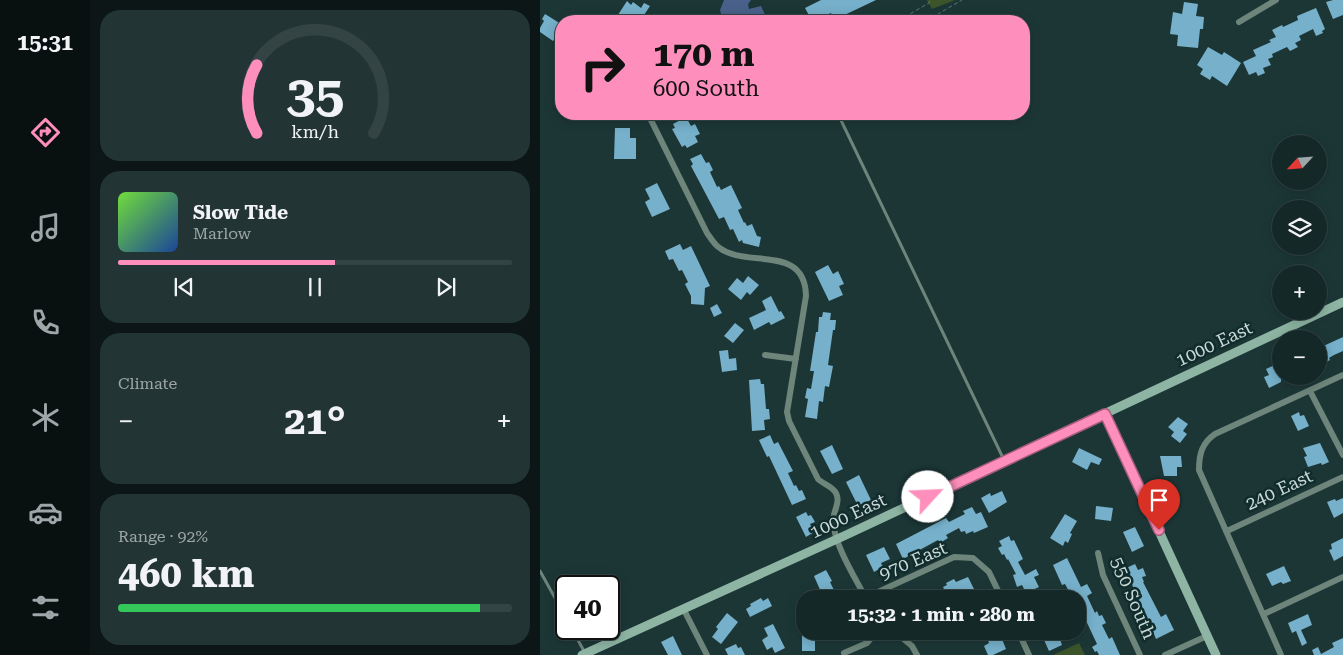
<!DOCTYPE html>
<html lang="en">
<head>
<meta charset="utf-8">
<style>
	:root { --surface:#152828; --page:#223434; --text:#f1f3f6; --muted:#9da6a8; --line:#344445; --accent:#fe8ebb }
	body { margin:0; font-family:"Roboto Serif",serif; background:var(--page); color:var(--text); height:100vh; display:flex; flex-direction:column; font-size:19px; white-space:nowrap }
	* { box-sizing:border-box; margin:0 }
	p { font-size:16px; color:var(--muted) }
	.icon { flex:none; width:28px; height:28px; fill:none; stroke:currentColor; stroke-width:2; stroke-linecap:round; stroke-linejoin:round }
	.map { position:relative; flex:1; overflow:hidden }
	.panel { display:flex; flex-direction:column; gap:10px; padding:10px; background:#0c1616; width:450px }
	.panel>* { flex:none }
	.guide { position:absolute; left:15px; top:15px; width:475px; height:105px; border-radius:20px; box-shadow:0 2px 12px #0003,0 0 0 1px var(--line); background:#fe8ebb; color:#111; overflow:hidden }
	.needle { width:32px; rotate:244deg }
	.fabs { position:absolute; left:732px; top:135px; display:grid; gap:10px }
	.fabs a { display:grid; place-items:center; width:55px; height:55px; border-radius:50%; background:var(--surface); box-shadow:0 2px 12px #0003,0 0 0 1px var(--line); font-size:25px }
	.speed { position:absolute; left:15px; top:575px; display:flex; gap:10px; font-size:25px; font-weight:700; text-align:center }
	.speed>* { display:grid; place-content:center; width:65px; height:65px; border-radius:50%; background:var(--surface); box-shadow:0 2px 12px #0003,0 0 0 1px var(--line); line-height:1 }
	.speed .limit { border:2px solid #111; border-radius:8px; background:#fff; color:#111 }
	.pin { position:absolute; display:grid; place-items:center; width:42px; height:42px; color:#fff; margin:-51px -21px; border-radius:50% 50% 50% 0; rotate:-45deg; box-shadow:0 0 5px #0007 }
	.pin .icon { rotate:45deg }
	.me { position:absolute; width:55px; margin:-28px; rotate:65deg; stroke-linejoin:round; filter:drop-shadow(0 0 4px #0008) }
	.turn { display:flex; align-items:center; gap:18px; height:105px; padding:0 15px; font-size:22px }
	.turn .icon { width:65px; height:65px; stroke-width:2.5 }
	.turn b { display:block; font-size:35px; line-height:42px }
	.big { font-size:38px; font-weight:700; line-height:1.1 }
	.panel .tile { flex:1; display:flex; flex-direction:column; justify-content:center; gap:8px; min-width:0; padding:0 18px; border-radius:20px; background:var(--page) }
	.panel .dial { align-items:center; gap:0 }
	.dial svg { height:130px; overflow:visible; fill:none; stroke:var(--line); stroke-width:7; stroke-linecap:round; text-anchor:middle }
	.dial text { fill:var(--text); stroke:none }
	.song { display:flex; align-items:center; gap:15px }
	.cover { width:60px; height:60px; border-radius:8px; background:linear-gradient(135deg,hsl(100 70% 55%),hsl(220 70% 35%)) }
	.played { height:5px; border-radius:2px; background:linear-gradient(90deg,var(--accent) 55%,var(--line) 55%) }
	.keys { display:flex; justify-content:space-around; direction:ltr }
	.heat { display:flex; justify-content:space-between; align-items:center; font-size:28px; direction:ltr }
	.charge { height:8px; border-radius:4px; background:linear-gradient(90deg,#34c759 92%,var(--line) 0) }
	.trip { position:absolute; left:256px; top:590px; width:290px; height:50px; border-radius:20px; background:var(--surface); box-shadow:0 2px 12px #0003,0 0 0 1px var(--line); font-weight:700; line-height:50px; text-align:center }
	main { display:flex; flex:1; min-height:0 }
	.dock { display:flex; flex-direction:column; width:90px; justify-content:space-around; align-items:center; background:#081010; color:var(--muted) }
	.dock .icon { width:35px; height:35px }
	.dock .selected { color:var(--accent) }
	.dock b { font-size:22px; color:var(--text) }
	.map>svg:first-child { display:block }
	.green { fill:#3c542a }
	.water { fill:#49618a }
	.building { fill:#76b0ca }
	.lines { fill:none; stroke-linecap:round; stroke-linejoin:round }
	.path { stroke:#5e7474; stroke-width:1; stroke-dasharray:4 2.5; stroke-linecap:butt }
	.lane { stroke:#6d857a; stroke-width:3 }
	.street { stroke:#6d857a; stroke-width:6 }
	.secondary { stroke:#8eb5a3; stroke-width:9 }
	.route-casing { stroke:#a55c7a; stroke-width:12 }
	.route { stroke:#fe8ebb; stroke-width:9 }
	.labels { text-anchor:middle; stroke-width:5; stroke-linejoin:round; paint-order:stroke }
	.street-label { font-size:18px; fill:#c8d7d7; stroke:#112c2c }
</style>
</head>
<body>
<main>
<nav class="dock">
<b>15:31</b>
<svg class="icon selected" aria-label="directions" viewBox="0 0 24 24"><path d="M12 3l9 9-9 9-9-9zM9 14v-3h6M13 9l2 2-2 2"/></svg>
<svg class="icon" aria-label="music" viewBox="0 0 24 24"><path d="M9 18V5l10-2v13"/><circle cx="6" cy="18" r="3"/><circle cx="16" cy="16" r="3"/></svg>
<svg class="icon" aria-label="phone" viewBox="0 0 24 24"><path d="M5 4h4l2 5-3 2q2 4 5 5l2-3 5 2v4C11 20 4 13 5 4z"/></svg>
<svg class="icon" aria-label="climate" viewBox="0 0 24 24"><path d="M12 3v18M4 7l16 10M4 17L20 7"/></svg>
<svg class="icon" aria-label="car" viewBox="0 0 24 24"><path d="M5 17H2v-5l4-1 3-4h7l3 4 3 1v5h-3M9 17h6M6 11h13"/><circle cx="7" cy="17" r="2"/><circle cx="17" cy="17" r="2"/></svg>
<svg class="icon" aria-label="filters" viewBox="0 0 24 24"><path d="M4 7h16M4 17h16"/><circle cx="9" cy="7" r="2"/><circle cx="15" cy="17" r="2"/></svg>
</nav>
<section class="panel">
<div class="tile dial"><svg viewBox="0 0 100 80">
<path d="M14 69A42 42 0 1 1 86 69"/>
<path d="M14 69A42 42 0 0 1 14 27" stroke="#fe8ebb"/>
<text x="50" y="56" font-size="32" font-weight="700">35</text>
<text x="50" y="72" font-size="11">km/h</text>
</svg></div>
<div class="tile">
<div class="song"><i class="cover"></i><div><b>Slow Tide</b><p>Marlow</p></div></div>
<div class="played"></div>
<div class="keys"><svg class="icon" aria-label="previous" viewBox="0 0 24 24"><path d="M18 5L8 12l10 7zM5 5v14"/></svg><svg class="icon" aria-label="pause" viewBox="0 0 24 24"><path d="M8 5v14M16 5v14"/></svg><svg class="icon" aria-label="next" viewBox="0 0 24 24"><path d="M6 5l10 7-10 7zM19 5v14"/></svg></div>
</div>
<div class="tile"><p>Climate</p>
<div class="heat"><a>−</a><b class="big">21°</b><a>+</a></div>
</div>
<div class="tile"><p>Range · 92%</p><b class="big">460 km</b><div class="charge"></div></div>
</section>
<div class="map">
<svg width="803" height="655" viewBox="0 0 803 655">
	<rect width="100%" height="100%" fill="#1c3636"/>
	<path class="green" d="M387 0H415L392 9Z
		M539 643 545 655H513Z"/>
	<path class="water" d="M184 0H211L208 4 209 9 221 6 228 21H183L180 10Z"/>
	<path class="building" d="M281 0H336L294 20 291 13 272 21 265 8Z
		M793 0H803V15L793 19 786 2Z
		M87 1 91 5 93 2 101 8 104 3 110 6 100 21H74Z
		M644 2 658 4 656 16 664 17 663 29H660L658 48 637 46 638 35 630 34 633 12 642 14Z
		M776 8 785 29 782 31 783 33 776 36 773 29 759 36 761 40 755 43 758 47 750 51 747 47 732 54 733 57 728 59 731 65 723 68 725 73 718 76 716 72 709 75 703 62 716 56 713 50 731 42 729 40 736 37 732 30 742 25 743 27 758 20 757 16Z
		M5 14 21 24V28L13 41 0 32V28L4 21 2 19Z
		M668 47 682 55 684 52 701 63 687 86 672 76 670 80 660 74 663 69 657 65Z
		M146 117 151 126 155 124 160 134 155 136 158 142 147 148 145 145 142 147 132 129 135 128 133 124Z
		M75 128H90V138H96V159H74Z
		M161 154 166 163 169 162 173 170 170 172 177 187 179 186 181 190 191 185 202 208 198 210 204 223 205 222 207 226 212 224 217 236 221 237 219 247 203 243 202 240 199 242 193 229 190 230 184 217 179 219 151 166 153 164 150 159Z
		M117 183 130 209 112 217 105 202 110 199 105 189Z
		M140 244 143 250 151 246 170 286 165 288 164 305 151 304V296L145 284 148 282 142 270 139 271 133 259 129 260 125 251Z
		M288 265 293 274 298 271 304 284 299 286 303 295 289 301 275 272Z
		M208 276 219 285 210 295 207 292 201 300 188 289 197 278 203 283Z
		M231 296 239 312 241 311 245 318 231 325 229 322 214 330 209 318 226 310 222 301Z
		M177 304 182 313 174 317 170 308Z
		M283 312 291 313 290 320H296L295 330H293L288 365 293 366 289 387 285 386 283 402 279 401 277 419 265 417 268 399 265 398 267 388 271 389 274 371H270L276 332H278L279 317H282Z
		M195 323 204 330 193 343 184 336Z
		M803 337V351L794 355 789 358 790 360 782 364 779 357V348Z
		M188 350 189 359 196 358 197 370 182 372 179 351Z
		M741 362V382L729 388 724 377 729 375 726 369Z
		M220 379 221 384H224L226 409H229L230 419 224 420 225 430 212 431 209 380Z
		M759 412 760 416 764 415 769 426 758 431 751 416Z
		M638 417 648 424 643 431 647 434 640 443 631 436 634 432 628 427Z
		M230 435 234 444 238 442 253 471 248 473 254 486 256 485 259 491 262 490 266 499 252 505 229 456 227 457 219 440Z
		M780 443 789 462 782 465 781 463 768 467 764 457 767 456 763 448Z
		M292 445 303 469 292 474 280 451Z
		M539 448 562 459 559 465 551 462 547 470 532 462Z
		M620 456H641L642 467H637V476H624Z
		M319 475 331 500 318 506 306 482Z
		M462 491 467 502 449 513 441 498 450 493 451 496Z
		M803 498V513L794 518 787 502 795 499 796 501Z
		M556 506 573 508 571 521 555 519Z
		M432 507 436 514 441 512 448 527 434 533 433 531 426 534 425 531 421 532 419 528 406 535 408 538 400 543 398 540 363 559 356 544 406 518 409 522 425 514 423 511Z
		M266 512 268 516 271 515 275 522 270 524 274 532 266 537 256 517Z
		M525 514 537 521 530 533 532 534 528 543 525 541 523 546 510 538Z
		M595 527 604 546 592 552 583 532Z
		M469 536 471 541 474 540 483 559 478 562 485 575 496 569 499 575 494 577 499 587 486 593 482 585 477 587 473 575 476 574 468 559 467 560 464 554 462 555 458 548 462 546 459 541Z
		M803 538V556L794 561 789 550 792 549 791 544Z
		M344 547 350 559 341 563 343 567 334 572 326 555Z
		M527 558 541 587 547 584 552 593 547 596 555 613 557 611 559 616 562 615 566 623 562 625 569 639 572 637 580 655H559L557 651 555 652 552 647 557 644 541 610 538 612V599H533L525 584 522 585 513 565Z
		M595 564 598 570 603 568 606 576 602 577 604 582H603L621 617 626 614 634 630 616 639 614 634 611 635 605 624 609 623 602 608 599 610 595 602 600 599 591 583 586 585 582 575 586 573 584 569Z
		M744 566 751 581 743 584 741 582 732 586 726 574Z
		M286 570 292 581 290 582 296 594 287 599H284L274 576Z
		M428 577 434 589 413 599 411 593 407 595 403 587 407 585 406 583 414 579 416 582Z
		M221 598 223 601 228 598 232 606 210 617 206 609 211 606 210 604Z
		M187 613 198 622 181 644 172 637 178 629 176 627Z
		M768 614 772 625 761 630 767 643 762 646 756 631 752 633 748 623Z
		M233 624 245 648 235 653 232 647 227 650 222 640 228 636 224 628Z
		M262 631H280V640H275V651H262Z
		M387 631H406L407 636 395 641 393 637 391 639Z
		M455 631 457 636 460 634 466 649 453 655H448L444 646 449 643 446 635Z
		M500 631H514L515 634 521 631 523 638 520 639 522 645 509 651Z
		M133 636 142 655H128L121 642Z
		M803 638V655H774L772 650 778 647 781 654 794 647 792 643Z
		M196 644 198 648 201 647 205 655H188L185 649Z"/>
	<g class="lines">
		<path class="path" d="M362 21 361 19 389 3 390 0
			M386 21 422 0"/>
		<path class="lane" d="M298 114 464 460
			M0 571 26 618
			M32 629 45 653"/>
		<path class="street" d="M699 22 736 0
			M108 114 167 233C170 237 173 242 177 246 204 270 265 242 266 296L247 412 249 421 278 479C283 484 292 486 296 493 301 503 292 513 293 523 296 548 315 577 326 599
			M225 355 256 359
			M770 391 803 455
			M687 531 803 477
			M558 553 563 575 600 655
			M325 598 414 557 433 558 449 572 462 599
			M144 610 167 655
			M724 614 803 577
			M354 631 372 646 377 655
			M478 631 489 655
			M304 653 327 643 337 631
			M625 655 667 636
			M741 655 659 470C659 454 662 443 675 434L803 375"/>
		<path class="secondary" d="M565 414 676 655
			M42 655 306 535 803 302"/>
	</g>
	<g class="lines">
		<defs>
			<path id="route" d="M388 497 565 414 619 530"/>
		</defs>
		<use href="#route" class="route-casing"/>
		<use href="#route" class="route"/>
	</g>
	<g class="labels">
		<g class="street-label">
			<text transform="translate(674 344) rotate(-25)" y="6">1000 East</text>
			<text transform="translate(739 490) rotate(-25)" y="6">240 East</text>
			<text transform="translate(308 516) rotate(-25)" y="6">1000 East</text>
			<text transform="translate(373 561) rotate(-23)" y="6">970 East</text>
			<text transform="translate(593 598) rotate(67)" y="6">550 South</text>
		</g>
	</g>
</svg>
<div class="fabs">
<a><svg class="needle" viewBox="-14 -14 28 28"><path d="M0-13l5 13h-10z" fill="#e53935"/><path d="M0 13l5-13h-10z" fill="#9da6a8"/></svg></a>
<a><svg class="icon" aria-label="layers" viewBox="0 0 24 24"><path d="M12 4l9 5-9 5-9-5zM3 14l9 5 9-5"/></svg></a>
<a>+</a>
<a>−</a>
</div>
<div class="speed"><div class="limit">40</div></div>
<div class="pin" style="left:619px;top:530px;background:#d93025"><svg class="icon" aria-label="arrive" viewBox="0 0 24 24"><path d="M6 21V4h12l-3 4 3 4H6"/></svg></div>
<svg class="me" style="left:388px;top:497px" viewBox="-20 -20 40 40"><circle r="19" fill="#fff"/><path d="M0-13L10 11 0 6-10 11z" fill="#fe8ebb"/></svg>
<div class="trip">15:32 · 1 min · 280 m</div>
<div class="guide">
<div class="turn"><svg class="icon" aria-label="right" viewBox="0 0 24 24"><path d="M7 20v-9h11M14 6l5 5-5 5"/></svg><div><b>170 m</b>600 South</div></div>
</div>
</div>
</main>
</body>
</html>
